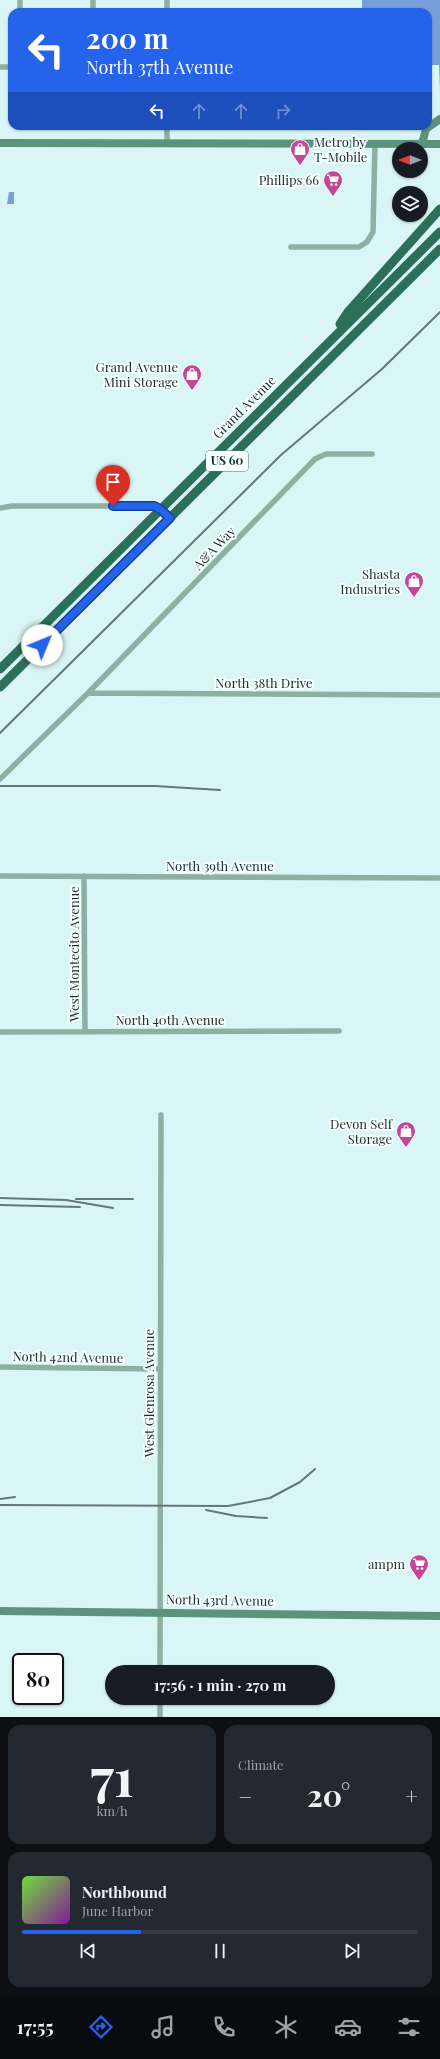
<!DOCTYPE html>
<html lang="en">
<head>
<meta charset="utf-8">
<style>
	:root { --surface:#171b24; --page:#242831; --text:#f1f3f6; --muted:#9ea1a6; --line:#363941; --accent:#2563eb }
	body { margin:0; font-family:"Playfair Display",serif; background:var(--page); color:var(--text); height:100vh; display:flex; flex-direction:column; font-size:15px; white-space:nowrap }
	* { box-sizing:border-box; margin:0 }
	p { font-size:13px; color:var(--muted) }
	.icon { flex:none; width:22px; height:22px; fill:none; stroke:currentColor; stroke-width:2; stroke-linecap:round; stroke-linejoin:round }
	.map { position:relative; height:1717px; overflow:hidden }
	.drawer { display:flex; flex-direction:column; gap:8px; padding:8px; background:#0d0f14; flex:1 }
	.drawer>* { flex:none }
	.banner { position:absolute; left:8px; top:8px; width:424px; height:122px; border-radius:12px; box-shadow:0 1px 3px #0004; background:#2563eb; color:#fff; overflow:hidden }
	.needle { width:26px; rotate:270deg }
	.buttons { position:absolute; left:392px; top:142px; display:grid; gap:8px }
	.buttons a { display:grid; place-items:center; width:36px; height:36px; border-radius:50%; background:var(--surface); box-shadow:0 1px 3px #0004; font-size:20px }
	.speed { position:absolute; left:12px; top:1653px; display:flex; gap:8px; font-size:20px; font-weight:700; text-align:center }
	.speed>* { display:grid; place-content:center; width:52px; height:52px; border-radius:50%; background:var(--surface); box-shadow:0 1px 3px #0004; line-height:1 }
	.speed .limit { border:2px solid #111; border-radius:6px; background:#fff; color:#111 }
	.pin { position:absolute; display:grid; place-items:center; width:34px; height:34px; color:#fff; margin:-41px -17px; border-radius:50% 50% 50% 0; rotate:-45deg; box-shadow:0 0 4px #0007 }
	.pin .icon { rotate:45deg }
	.me { position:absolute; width:44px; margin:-22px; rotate:45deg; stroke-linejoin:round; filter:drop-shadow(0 0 3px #0008) }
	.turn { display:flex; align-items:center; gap:14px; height:84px; padding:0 12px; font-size:18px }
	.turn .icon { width:52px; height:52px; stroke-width:2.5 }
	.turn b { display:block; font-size:28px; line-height:34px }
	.lanes { display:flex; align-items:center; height:38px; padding:0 12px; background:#0003; justify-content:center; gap:20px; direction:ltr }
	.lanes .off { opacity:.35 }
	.big { font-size:30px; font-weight:700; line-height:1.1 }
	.drawer .tile { flex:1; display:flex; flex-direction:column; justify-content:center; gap:6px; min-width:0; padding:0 14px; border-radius:12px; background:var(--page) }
	.drawer .dial { align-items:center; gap:0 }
	.dial b { font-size:52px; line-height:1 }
	.song { display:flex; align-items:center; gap:12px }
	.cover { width:48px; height:48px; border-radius:6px; background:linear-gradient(135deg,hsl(100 70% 55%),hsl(290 70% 35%)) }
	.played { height:4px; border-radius:2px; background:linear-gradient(90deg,var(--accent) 30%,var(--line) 30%) }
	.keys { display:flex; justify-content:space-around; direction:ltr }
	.heat { display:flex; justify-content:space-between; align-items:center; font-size:22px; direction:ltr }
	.drawer .tiles { flex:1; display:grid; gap:8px; grid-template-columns:1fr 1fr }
	.tile:last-child { grid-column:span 2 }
	.trip { position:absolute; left:105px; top:1665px; width:230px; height:40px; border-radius:20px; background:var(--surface); box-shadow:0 1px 3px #0004; font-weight:700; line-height:40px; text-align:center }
	.tabs { display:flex; height:64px; justify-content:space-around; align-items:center; background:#090b0e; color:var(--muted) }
	.tabs .icon { width:28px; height:28px }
	.tabs .on { color:var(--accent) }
	.tabs b { font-size:18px; color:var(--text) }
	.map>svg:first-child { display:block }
	.water { fill:#77a0d8 }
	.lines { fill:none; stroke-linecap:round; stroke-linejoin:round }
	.minor { stroke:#8eb0a2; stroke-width:5.5 }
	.secondary { stroke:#5d927d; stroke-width:8 }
	.trunk { stroke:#2c7059; stroke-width:9 }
	.rail { stroke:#657676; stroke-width:2 }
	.route-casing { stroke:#184099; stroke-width:10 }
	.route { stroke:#2563eb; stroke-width:7 }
	.labels { text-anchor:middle; stroke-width:4; stroke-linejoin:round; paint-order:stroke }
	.shield { fill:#f4ffff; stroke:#616c6c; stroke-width:1 }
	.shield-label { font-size:12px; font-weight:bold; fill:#222d2d }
	.poi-label { font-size:13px; fill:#222d2d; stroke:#f4ffff; text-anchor:end }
	.street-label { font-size:13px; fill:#222d2d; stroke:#f4ffff }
</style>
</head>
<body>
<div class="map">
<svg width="440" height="1717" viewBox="0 0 440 1717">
	<rect width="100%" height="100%" fill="#daf5f5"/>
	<path class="water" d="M362 0H440V92L439 65H429L428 12H362Z
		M9 192H14V204H7Z"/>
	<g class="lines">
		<path class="minor" d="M93 0V12
			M167 0V12
			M20 12V0
			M0 67H12
			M167 126V143
			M291 247H359L367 242 373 232 375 143
			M0 508 12 506H154L170 518
			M88 693 440 695
			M0 779 88 693 315 459 326 454H372
			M0 876 440 878
			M84 876 85 1031
			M0 1032 339 1031
			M0 1367 160 1369
			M160 1672 161 1115
			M160 1698V1717"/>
		<path class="secondary" d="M0 143 440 144
			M422 144 426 129 440 119
			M0 1611 440 1616"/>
		<path class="trunk" d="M340 324 348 312 440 209
			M0 669 440 232
			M0 687 440 249"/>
		<path class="rail" d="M0 733 281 455 382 369 440 312
			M0 786H155L220 790
			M0 1198 66 1200 113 1208
			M76 1199H133
			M0 1205 80 1207
			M0 1499 15 1497
			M0 1505 228 1506 270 1498 300 1482 315 1469
			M206 1510 236 1516 267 1518"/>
	</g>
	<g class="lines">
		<defs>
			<path id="route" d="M42 645 170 518 160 509 154 506H113"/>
		</defs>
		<use href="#route" class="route-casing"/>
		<use href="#route" class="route"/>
	</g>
	<defs>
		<symbol id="shop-pin" viewBox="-11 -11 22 30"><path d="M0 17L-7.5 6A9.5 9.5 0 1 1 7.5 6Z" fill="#c44796" stroke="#f4ffff"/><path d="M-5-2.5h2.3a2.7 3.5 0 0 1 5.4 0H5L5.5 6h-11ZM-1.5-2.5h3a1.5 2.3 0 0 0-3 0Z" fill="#fff"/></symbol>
		<symbol id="supermarket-pin" viewBox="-11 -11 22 30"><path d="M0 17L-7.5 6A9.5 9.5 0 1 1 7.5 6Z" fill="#c44796" stroke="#f4ffff"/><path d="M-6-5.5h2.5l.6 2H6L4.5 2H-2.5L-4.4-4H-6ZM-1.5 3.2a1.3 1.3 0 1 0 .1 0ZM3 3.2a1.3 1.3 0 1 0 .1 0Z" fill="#fff"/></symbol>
	</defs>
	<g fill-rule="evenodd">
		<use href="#shop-pin" x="289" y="138" width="22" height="30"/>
		<use href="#supermarket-pin" x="322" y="169" width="22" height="30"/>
		<use href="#shop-pin" x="181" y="363" width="22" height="30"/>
		<use href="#shop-pin" x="403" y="570" width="22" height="30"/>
		<use href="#shop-pin" x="395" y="1120" width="22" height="30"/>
		<use href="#supermarket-pin" x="408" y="1553" width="22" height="30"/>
	</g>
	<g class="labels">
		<rect class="shield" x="206" y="451" width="42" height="20" rx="3"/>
		<g class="shield-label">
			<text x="227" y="465">US 60</text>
		</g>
		<g class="poi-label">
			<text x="314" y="147" text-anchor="start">Metro by<tspan x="314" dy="15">T-Mobile</tspan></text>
			<text x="319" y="185">Phillips 66</text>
			<text x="178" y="372">Grand Avenue<tspan x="178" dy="15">Mini Storage</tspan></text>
			<text x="400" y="579">Shasta<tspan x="400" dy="15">Industries</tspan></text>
			<text x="392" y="1129">Devon Self<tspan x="392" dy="15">Storage</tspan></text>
			<text x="405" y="1569">ampm</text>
		</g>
		<g class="street-label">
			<text transform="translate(244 407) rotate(-45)" y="5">Grand Avenue</text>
			<text transform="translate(214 548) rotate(-46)" y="5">A&amp;A Way</text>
			<text x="264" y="688">North 38th Drive</text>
			<text x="220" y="871">North 39th Avenue</text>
			<text transform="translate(74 954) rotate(-90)" y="5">West Montecito Avenue</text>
			<text x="170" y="1025">North 40th Avenue</text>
			<text transform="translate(68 1357) rotate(1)" y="5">North 42nd Avenue</text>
			<text transform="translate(149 1393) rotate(-90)" y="5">West Glenrosa Avenue</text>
			<text transform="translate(220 1600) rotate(1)" y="5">North 43rd Avenue</text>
		</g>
	</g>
</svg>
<div class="buttons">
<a><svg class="needle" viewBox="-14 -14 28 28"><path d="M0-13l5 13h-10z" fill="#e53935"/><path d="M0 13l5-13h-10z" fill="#9ea1a6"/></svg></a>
<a><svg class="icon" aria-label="layers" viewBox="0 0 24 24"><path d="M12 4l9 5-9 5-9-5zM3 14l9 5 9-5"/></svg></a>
</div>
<div class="speed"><div class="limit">80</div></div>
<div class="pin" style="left:113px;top:506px;background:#d93025"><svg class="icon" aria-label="arrive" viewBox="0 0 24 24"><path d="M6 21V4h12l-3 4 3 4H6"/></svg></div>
<svg class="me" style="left:42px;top:645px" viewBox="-20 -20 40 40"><circle r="19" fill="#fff"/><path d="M0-13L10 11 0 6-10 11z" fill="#2563eb"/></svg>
<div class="trip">17:56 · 1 min · 270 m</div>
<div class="banner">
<div class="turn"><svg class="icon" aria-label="left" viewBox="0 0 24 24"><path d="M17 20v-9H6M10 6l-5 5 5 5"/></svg><div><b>200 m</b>North 37th Avenue</div></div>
<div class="lanes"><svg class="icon" aria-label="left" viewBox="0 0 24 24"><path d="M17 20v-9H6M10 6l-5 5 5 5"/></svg><svg class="icon off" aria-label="ahead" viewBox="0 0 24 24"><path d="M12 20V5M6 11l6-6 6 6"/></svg><svg class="icon off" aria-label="ahead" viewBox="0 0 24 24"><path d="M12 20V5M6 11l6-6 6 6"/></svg><svg class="icon off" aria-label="right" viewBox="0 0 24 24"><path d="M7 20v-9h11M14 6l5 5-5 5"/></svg></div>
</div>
</div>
<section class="drawer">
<div class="tiles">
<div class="tile dial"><b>71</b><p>km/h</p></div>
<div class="tile"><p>Climate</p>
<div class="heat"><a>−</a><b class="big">20°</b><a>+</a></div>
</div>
<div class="tile">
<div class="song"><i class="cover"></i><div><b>Northbound</b><p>June Harbor</p></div></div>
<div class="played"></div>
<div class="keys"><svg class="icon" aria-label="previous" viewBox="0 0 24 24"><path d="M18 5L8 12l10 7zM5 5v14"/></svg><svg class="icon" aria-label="pause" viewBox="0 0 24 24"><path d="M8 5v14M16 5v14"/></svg><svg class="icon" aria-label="next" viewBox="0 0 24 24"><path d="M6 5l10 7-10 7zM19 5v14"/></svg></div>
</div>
</div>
</section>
<nav class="tabs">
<b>17:55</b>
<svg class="icon on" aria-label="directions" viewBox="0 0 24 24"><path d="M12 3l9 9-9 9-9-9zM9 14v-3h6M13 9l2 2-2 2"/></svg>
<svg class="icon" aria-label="music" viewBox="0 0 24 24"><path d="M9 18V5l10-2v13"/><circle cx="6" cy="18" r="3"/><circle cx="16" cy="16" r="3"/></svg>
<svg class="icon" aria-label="phone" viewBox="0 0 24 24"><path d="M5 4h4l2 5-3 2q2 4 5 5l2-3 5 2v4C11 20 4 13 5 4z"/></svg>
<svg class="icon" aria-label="climate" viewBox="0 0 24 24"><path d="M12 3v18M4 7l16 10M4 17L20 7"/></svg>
<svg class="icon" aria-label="car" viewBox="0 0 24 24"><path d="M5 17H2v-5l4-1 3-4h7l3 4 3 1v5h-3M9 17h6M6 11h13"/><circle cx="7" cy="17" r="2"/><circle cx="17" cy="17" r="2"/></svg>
<svg class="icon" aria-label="filters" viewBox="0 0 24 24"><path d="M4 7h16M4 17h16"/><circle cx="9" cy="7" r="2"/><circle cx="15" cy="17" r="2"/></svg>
</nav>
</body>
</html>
